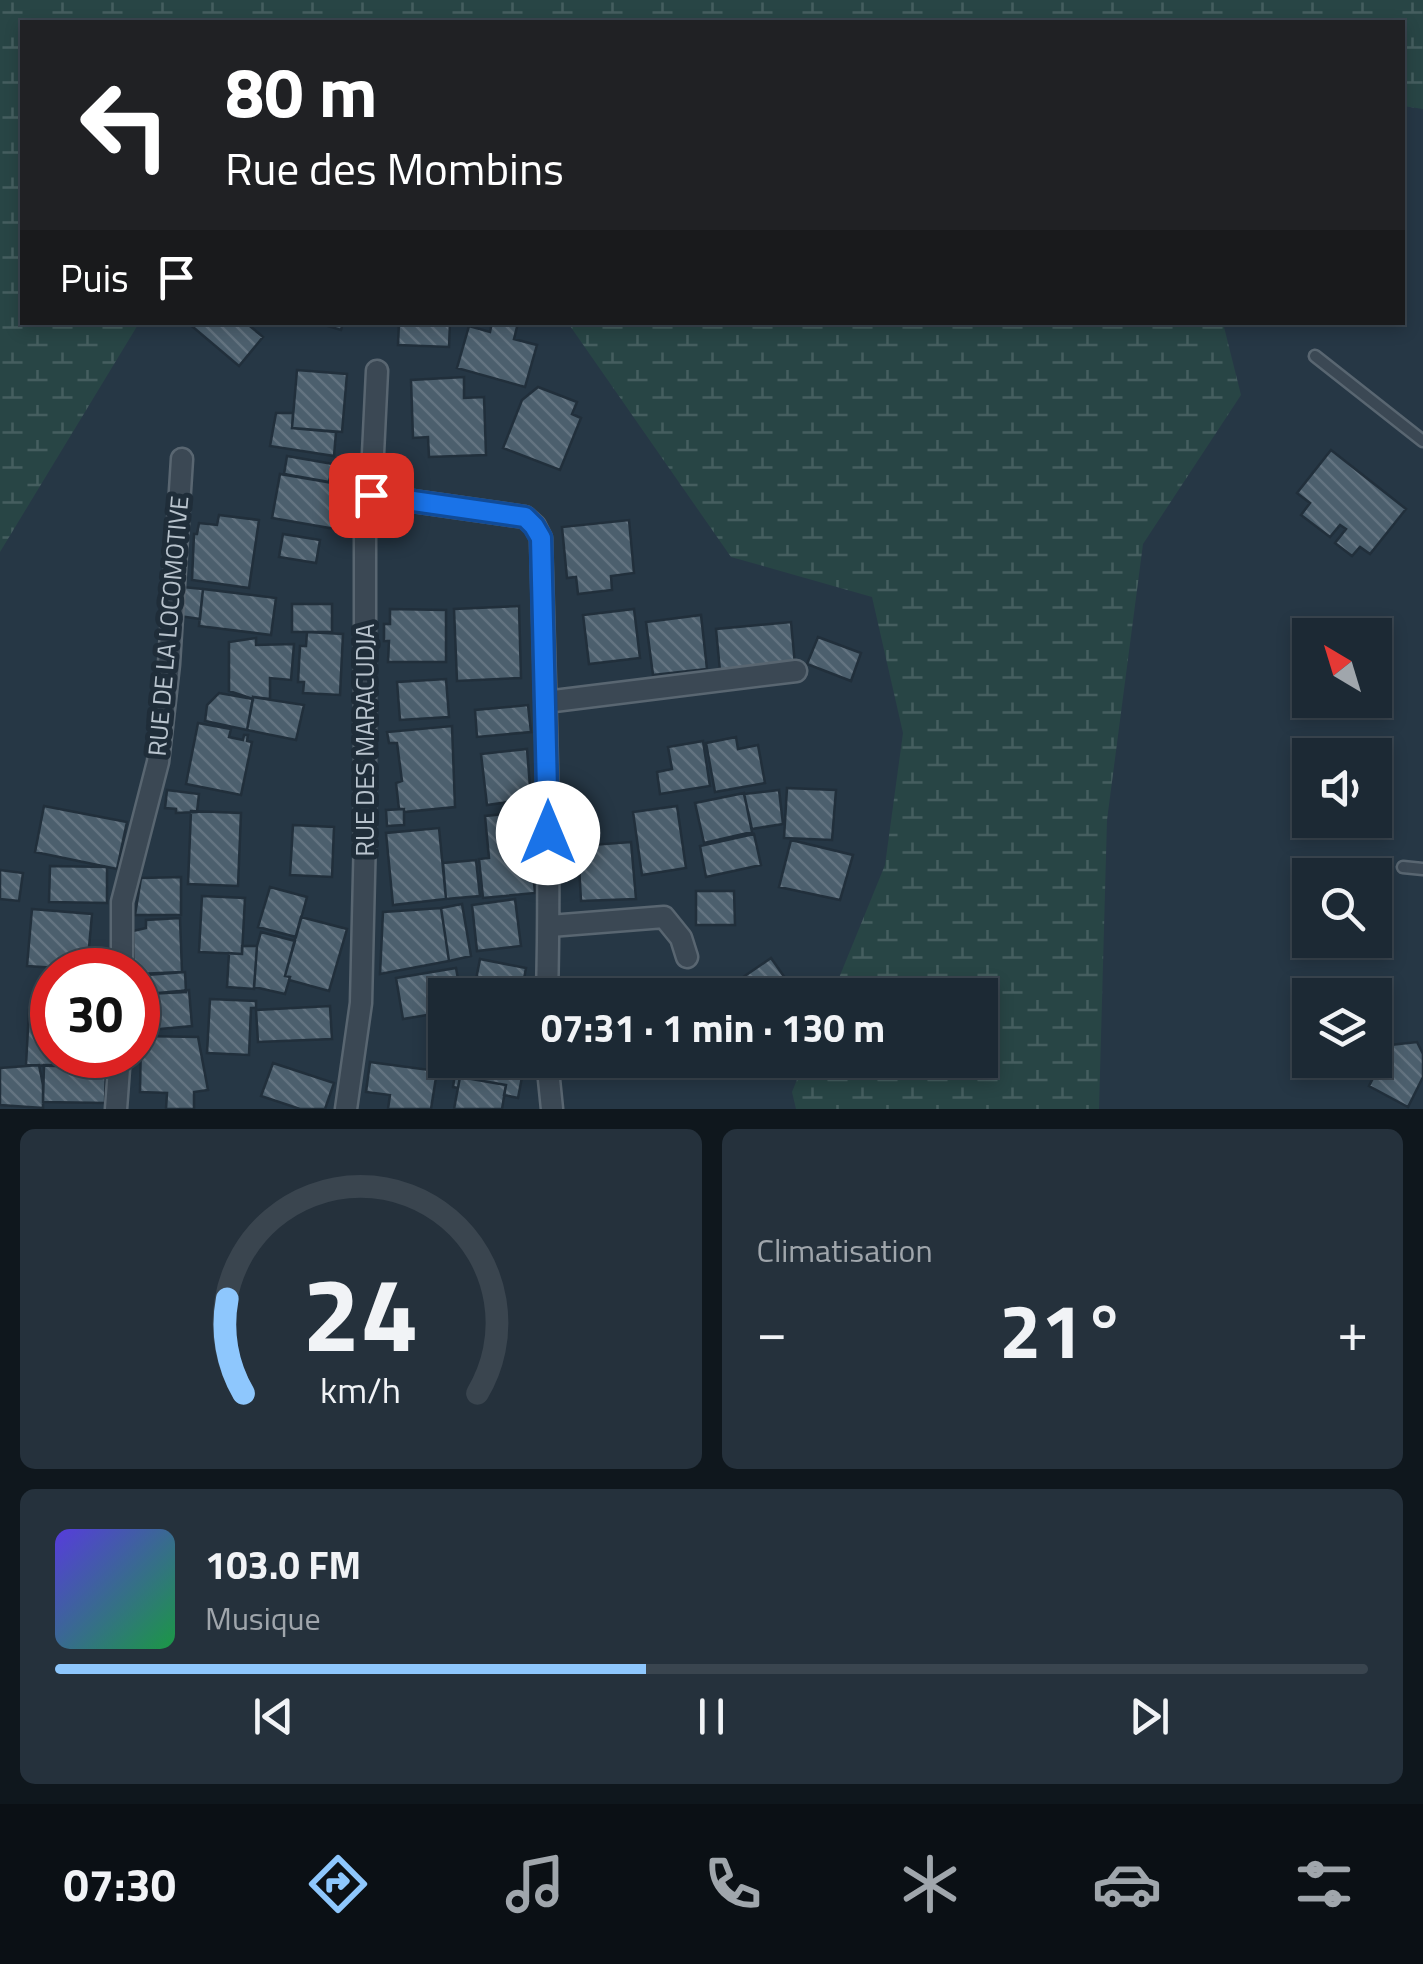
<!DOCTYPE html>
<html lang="fr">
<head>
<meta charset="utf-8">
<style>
	:root { --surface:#1c2934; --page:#25313c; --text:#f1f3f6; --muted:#a0a6ac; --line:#3a454f; --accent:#8ec7fd }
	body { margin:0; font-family:"Titillium Web",sans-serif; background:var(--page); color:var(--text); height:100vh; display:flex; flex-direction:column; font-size:38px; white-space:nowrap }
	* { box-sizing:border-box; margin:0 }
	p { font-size:32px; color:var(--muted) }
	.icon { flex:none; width:55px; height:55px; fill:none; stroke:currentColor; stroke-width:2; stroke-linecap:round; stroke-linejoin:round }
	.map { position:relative; height:1109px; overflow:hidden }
	.details { display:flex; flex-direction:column; gap:20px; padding:20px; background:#0f171d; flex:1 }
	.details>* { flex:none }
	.hud { position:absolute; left:20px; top:20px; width:1385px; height:305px; border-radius:0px; box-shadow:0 5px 15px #0003,0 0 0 2px var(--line); background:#202124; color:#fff; overflow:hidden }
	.needle { width:65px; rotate:322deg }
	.fabs { position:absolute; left:1292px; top:618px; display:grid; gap:20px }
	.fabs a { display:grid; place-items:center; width:100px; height:100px; border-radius:0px; background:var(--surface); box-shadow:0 5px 15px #0003,0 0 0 2px var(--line); font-size:50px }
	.speed { position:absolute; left:30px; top:948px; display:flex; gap:20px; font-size:50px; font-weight:700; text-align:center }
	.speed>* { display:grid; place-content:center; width:130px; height:130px; border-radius:50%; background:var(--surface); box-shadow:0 5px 15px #0003,0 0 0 2px var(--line); line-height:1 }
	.speed .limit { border:15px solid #d22; background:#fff; color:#111 }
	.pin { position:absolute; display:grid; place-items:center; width:85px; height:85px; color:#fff; margin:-42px; border-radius:20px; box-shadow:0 5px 15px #0006 }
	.me { position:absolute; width:110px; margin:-55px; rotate:0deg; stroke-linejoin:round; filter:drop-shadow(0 0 8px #0008) }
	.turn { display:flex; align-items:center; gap:35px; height:210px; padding:0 40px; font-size:45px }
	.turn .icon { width:130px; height:130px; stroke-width:2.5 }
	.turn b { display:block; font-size:70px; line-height:85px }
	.then { display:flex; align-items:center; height:95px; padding:0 40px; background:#0003; gap:20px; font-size:38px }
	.big { font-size:75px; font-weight:700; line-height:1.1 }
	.details .card { flex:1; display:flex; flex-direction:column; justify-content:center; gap:15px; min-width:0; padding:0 35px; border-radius:15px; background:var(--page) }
	.details .dial { align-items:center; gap:0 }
	.dial svg { height:260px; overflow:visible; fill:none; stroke:var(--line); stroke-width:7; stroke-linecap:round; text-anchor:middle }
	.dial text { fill:var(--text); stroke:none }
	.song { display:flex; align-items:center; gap:30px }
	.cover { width:120px; height:120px; border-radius:15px; background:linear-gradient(135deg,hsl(250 70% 55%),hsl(140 70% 35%)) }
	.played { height:10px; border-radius:5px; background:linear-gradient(90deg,var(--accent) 45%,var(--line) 45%) }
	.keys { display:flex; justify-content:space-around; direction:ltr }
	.heat { display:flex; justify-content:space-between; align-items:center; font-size:55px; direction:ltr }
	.details .tiles { flex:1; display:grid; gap:20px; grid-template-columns:1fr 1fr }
	.card:last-child { grid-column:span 2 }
	.trip { position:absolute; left:428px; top:978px; width:570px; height:100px; border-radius:0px; background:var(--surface); box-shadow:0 5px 15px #0003,0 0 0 2px var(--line); font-weight:700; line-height:100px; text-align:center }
	.dock { display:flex; height:160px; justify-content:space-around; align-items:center; background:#0b1015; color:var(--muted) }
	.dock .icon { width:70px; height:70px }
	.dock .on { color:var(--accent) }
	.dock b { font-size:45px; color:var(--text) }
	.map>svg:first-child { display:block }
	.wetland { fill:url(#wetland-marsh) }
	.building { fill:url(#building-back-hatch); stroke:#212f3b; stroke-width:2.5 }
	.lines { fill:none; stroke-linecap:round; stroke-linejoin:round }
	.lane-casing { stroke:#596671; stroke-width:15 }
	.street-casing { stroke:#596671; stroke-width:25 }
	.lane { stroke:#3b4854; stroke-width:10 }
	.street { stroke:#3b4854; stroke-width:20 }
	.route-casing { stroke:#114b97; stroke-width:25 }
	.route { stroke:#1a73e8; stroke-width:18 }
	.labels { text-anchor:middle; stroke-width:10; stroke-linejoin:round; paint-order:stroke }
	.street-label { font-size:25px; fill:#b8c3cd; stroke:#1f2d39 }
</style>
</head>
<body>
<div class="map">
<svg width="1423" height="1109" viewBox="0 0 1423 1109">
	<defs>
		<pattern id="wetland-marsh" width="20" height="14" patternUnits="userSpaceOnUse" patternTransform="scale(2.5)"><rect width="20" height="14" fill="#284545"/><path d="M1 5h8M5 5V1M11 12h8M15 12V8" fill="none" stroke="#455e5f"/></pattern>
		<pattern id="building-back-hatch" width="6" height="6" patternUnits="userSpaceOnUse" patternTransform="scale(2.5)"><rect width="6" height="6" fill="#4c5f6d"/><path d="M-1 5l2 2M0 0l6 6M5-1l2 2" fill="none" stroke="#647481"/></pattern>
	</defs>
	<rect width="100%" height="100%" fill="#263745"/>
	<path class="wetland" d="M0 0H1423V109L1403 106 1402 22H22V322L139 323 0 552Z
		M568 323H1223L1241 395 1143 544 1107 820 1099 1109H796L792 1092 805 1060H980V995H832L885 865 903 733 872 597 731 557Z"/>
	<path class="building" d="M187 322H245L263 337 239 366Z
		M315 322H343L341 330Z
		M399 322H450L449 347 398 345Z
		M492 322 518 323 514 339 537 345 525 387 457 368 469 326 490 332Z
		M297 370 347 374 342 432 292 428Z
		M464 377V398L484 397 486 455 429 457 428 437 413 438 411 380Z
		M538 387 577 402 572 414 581 418 560 470 503 448 522 400Z
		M276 413H293L292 428 336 432 334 456 270 446Z
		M1331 450 1406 509 1370 554 1360 547 1352 556 1335 543 1346 529 1340 525 1330 537 1301 515 1310 503 1297 493Z
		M287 456 333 464 329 482 284 474Z
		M280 474 350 486 341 530 272 518Z
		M219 515 259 520 249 588 192 580 194 534H197L199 523 217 525Z
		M629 520 634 573 611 576 612 590 578 594 576 577 567 578 562 527Z
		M283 534 320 540 316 563 279 557Z
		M183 587 203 589 200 619 179 616Z
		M203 589 276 598 271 635 199 626Z
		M292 604H332V632H292Z
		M519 606 521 678 457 681 454 609Z
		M390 609 446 610V662H388L389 641H384V624H390Z
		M634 609 640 658 589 664 583 615Z
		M701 615 707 669 653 675 646 622Z
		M791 622 795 665 720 671 716 629Z
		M307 632 343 634 340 695 303 693 304 682H298L300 646H306Z
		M818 637 861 653 851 681 807 664Z
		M256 638V645L294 644 291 680 270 678V699L253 697V699L229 691V642Z
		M446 679 449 717 400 720 397 682Z
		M219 693 253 699 247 730 205 721 207 705Z
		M253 697 304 705 296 740 247 730Z
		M528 705 531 732 477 737 475 710Z
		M198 723 231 729 229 737 243 740 244 735H248L247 741 252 742 241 795 186 784Z
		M452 726 455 807 404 812V809H399L396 783 402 781 397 743H389L387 732Z
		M736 737 738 749 758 745 765 783 715 792 706 743Z
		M703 741 710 786 660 794 657 772 672 769 668 747Z
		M1333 744 1389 748 1387 780 1375 779V755H1333Z
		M527 749 531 799 487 805 481 754Z
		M787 788 836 790 832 840 784 838Z
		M167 790 199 794 197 812 176 813V809L165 808Z
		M779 790 783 824 752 829 744 794Z
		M744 793 752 832 704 843 695 803Z
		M44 806 127 822 117 869 35 852Z
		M677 806 686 868 642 875 633 812Z
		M404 809V825L387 826 386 810Z
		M191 811 241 813 238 886 188 884Z
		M527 812 535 893 483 898 479 859 489 858 485 816Z
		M293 825 334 827 332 877 290 875Z
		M439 828 446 899 393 905 386 833Z
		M754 834 761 865 706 877 700 846Z
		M791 840 853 855 840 900 779 887Z
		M631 842 636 899 581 901 578 846Z
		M476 860 480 896 446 899 443 863Z
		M50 866 107 867V903L49 902Z
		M0 870 23 873 19 901 0 899Z
		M181 877V915H135L141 878Z
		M270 887 307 897 296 937 258 927Z
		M696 891H734L735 925H696Z
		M202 896 245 898 242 954 199 952Z
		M515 899 521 946 477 951 472 905Z
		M462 904 471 956 449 961 441 908Z
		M441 908 449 961 380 974 383 912Z
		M32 909 92 914 87 970 27 966Z
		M301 917 347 929 329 991 289 980 290 977 285 976Z
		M180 918 182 972 138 974 134 970 133 931 146 928V920Z
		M261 932 295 941 285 976 290 977 285 994 254 987 257 946Z
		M242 946H257L254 989 227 987 229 953 242 954Z
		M771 958 797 995H721L720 993Z
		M480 959 526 968 521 995H473Z
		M456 968 461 995H445V1012L403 1019 396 978Z
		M185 972 186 992 147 994 146 975Z
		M189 990 192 1026 139 1031 138 995Z
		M210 999 256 1001V1008H251L249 1055 207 1053Z
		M330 1006 332 1039 258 1042 256 1010Z
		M29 1010 52 1011V1055H87L86 1067 26 1065Z
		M141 1036 198 1037 208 1090 194 1092V1109H166L167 1093 140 1092Z
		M1417 1042 1423 1054V1077L1408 1107 1369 1086 1390 1045Z
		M476 1060H515L513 1068Z
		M457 1061 523 1072 518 1098 504 1095 506 1085 460 1077 458 1088 453 1087Z
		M370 1062 437 1071 431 1109H388L390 1095 366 1092Z
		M273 1063 334 1083 325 1109H300L261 1096Z
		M39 1065 43 1085V1108L0 1105V1068Z
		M44 1065 106 1066 105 1103 43 1102Z
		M460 1077 506 1085 502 1109H454Z"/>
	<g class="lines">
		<defs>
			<path id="lane" d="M1315 356 1423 441
				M1403 867 1423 869"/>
			<path id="street" d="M371 495 525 517 535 526 541 538C545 691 551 843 547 995
				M546 702 796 671
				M550 926 664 917 681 938 687 957
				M122 970V902L158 762 169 664 182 459
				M547 1060 552 1109
				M116 1109 120 1055
				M346 1109 361 1003 365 833V519L371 495 377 371"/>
		</defs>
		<use href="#lane" class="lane-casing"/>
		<use href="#street" class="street-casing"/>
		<use href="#lane" class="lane"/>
		<use href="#street" class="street"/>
	</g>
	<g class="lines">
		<defs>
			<path id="route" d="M371 495 525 517 534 526 541 538 548 833"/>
		</defs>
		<use href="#route" class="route-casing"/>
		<use href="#route" class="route"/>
	</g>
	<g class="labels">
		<g class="street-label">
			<text transform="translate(168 626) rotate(-85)" y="9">RUE DE LA LOCOMOTIVE</text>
			<text transform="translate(365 740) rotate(-90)" y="9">RUE DES MARACUDJA</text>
		</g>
	</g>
</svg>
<div class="fabs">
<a><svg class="needle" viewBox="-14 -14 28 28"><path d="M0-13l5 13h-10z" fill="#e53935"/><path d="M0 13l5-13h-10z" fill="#a0a6ac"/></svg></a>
<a><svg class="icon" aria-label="sound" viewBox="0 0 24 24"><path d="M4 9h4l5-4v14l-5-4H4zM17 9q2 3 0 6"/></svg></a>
<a><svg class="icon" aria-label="search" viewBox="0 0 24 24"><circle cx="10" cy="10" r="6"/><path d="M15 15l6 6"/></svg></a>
<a><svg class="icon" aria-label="layers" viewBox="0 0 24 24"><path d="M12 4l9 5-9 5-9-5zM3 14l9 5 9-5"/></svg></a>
</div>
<div class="speed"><div class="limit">30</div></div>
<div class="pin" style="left:371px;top:495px;background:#d93025"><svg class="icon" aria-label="arrive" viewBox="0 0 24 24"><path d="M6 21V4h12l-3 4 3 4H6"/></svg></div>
<svg class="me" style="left:548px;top:833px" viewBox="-20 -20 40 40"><circle r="19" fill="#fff"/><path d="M0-13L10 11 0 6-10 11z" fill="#1a73e8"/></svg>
<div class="trip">07:31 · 1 min · 130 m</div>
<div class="hud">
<div class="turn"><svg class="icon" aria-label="left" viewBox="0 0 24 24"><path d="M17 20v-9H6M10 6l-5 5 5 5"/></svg><div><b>80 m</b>Rue des Mombins</div></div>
<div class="then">Puis<svg class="icon" aria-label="arrive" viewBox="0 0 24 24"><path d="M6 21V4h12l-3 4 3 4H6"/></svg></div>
</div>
</div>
<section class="details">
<div class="tiles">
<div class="card dial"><svg viewBox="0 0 100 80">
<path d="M14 69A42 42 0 1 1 86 69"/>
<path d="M14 69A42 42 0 0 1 9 40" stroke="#8ec7fd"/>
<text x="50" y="56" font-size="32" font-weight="700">24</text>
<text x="50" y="72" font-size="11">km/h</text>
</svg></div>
<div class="card"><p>Climatisation</p>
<div class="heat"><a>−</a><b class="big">21°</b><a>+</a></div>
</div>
<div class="card">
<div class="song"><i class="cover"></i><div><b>103.0 FM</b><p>Musique</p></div></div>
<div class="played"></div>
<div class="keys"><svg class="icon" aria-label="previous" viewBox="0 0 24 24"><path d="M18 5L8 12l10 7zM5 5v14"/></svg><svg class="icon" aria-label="pause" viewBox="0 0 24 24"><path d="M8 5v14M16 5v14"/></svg><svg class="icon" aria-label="next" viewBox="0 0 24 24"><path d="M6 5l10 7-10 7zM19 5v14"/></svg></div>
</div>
</div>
</section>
<nav class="dock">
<b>07:30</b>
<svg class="icon on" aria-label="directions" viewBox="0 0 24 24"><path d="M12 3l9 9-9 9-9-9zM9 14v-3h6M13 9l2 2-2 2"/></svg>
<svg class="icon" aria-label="music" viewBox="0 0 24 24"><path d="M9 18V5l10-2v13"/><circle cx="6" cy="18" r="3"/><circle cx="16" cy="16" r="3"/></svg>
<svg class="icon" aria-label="phone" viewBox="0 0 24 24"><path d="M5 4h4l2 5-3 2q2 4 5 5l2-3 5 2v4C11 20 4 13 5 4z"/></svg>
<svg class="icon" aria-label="climate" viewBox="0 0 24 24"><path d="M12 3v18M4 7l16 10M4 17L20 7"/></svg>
<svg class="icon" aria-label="car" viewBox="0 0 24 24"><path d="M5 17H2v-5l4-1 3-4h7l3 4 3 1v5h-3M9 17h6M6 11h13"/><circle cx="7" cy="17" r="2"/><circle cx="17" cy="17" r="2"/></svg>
<svg class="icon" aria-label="filters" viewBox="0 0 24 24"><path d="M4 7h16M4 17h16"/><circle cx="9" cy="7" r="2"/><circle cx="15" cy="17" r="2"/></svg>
</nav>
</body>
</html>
